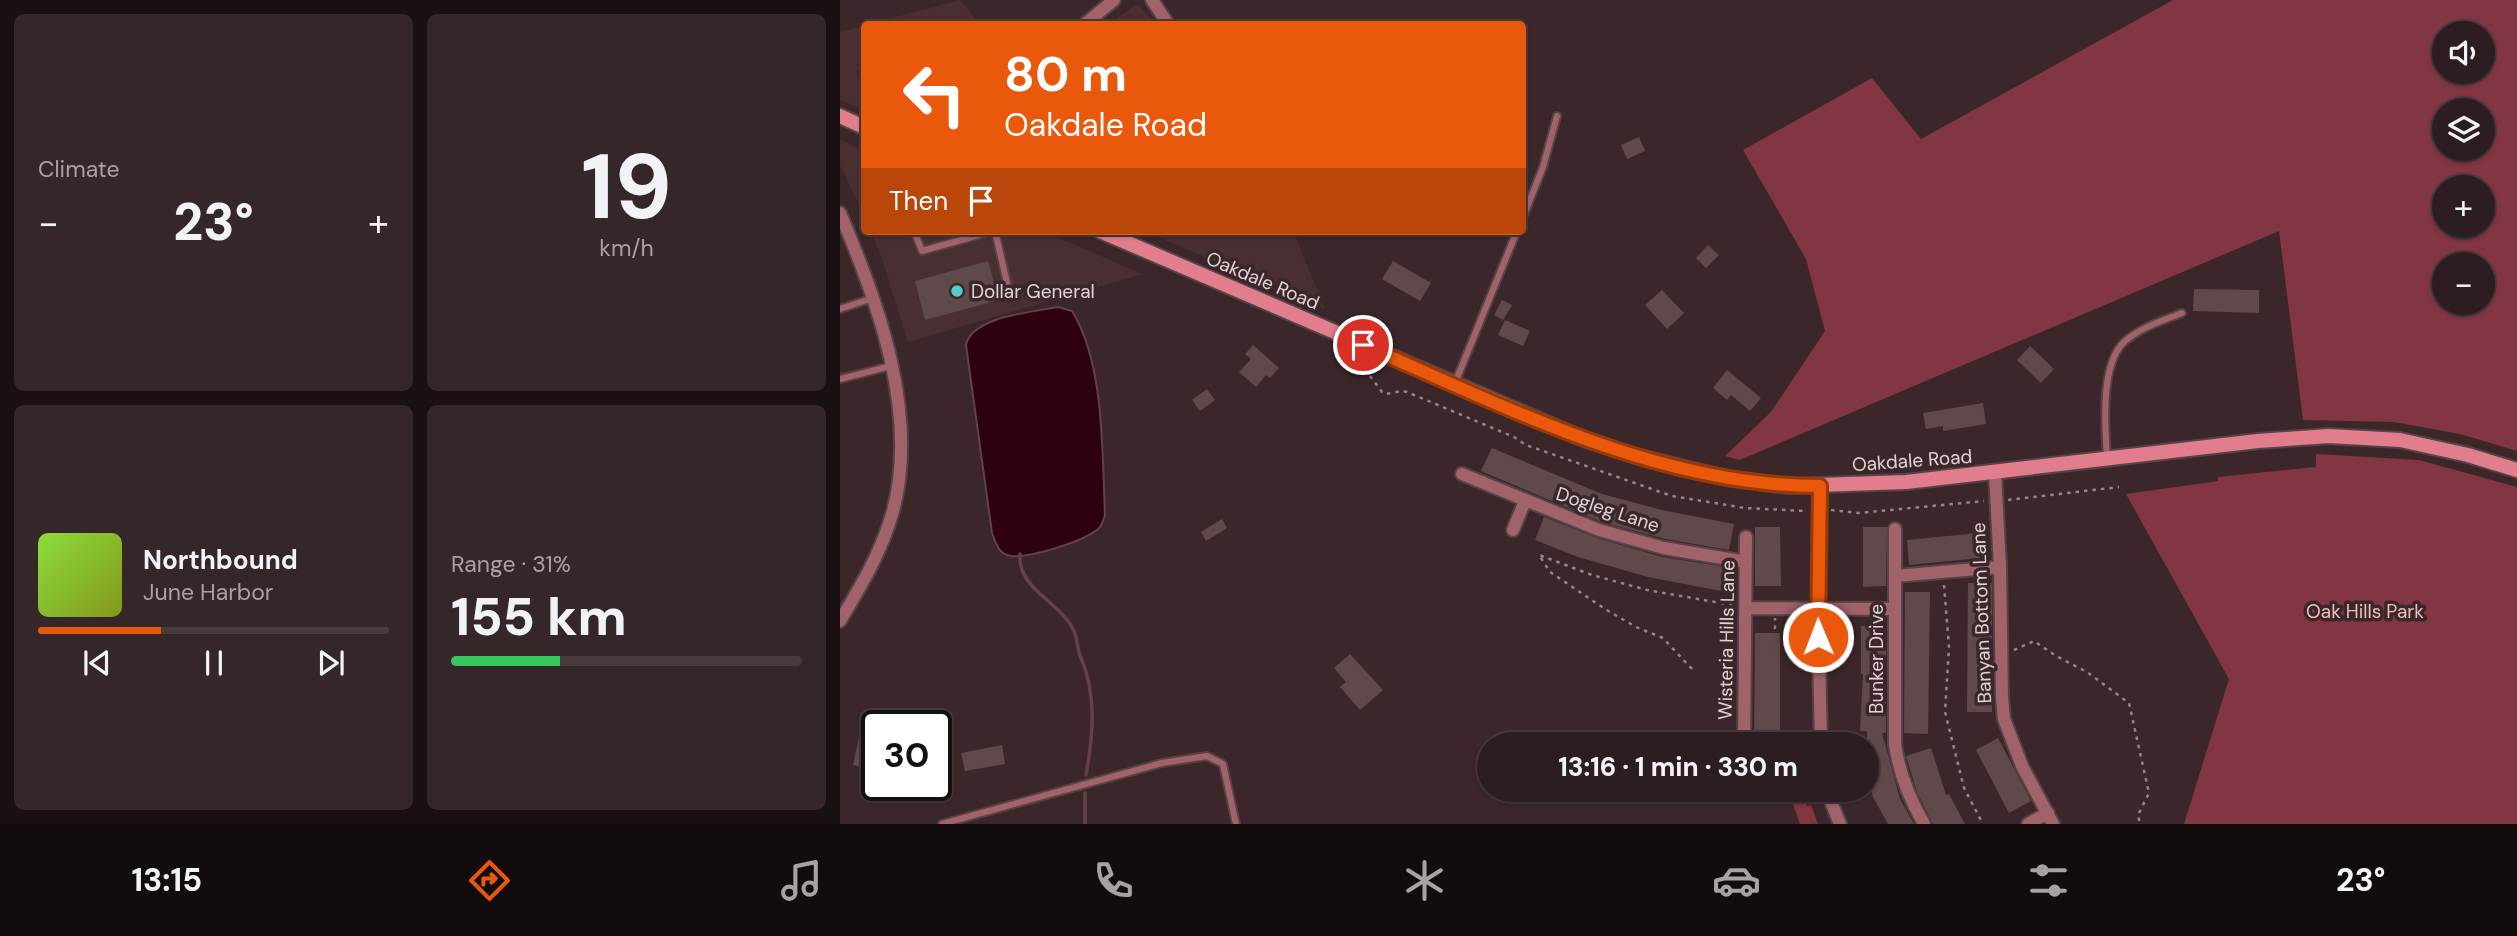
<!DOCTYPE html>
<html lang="en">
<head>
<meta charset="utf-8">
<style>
	:root { --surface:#2c1d20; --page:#342629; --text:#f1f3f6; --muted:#a6a2a5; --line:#483b3e; --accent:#ea580c }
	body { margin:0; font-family:"DM Sans",sans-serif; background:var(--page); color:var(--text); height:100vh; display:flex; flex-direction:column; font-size:26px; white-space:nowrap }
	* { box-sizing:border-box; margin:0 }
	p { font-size:23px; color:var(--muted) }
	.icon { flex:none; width:38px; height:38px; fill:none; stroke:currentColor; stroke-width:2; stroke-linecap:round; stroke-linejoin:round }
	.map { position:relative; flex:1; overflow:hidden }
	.sheet { display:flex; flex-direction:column; gap:14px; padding:14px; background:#181012; width:840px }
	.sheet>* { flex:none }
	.banner { position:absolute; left:21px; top:21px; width:665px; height:214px; border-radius:7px; box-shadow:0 2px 5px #0004,0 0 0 2px var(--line); background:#ea580c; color:#fff; overflow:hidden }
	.tools { position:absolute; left:1592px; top:21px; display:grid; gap:14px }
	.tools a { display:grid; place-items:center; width:63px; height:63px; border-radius:50%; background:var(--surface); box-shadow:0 2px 5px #0004,0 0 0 2px var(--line); font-size:35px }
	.speed { position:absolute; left:21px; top:710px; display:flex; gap:14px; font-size:35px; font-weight:700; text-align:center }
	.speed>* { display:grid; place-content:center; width:91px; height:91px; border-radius:50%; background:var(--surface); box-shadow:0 2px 5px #0004,0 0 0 2px var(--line); line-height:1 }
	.speed .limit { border:4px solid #111; border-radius:10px; background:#fff; color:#111 }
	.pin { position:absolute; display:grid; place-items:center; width:60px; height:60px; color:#fff; margin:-30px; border:4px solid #fff; border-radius:50%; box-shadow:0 2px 7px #0007 }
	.me { position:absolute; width:77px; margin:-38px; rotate:359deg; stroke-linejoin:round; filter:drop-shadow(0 0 5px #0008) }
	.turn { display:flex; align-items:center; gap:24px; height:147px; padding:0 28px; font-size:32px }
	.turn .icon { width:91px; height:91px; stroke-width:2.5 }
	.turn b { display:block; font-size:49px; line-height:60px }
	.then { display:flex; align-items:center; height:66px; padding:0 28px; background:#0003; gap:14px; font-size:26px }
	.big { font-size:52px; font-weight:800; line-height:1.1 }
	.sheet .tile { flex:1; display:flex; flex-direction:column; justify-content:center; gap:10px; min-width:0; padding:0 24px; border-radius:10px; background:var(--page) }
	.sheet .dial { align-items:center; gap:0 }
	.dial b { font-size:91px; line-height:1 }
	.song { display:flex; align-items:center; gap:21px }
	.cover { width:84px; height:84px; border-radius:10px; background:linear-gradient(135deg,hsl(90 70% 55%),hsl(70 70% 35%)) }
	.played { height:7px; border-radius:4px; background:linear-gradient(90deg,var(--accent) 35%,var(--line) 35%) }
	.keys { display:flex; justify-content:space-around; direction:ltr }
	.heat { display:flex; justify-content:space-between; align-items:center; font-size:38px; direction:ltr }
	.charge { height:10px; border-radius:5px; background:linear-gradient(90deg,#34c759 31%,var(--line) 0) }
	.sheet .tiles { flex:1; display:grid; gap:14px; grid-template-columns:repeat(2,1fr) }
	.trip { position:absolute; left:637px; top:732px; width:402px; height:70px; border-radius:35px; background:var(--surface); box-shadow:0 2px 5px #0004,0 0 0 2px var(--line); font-weight:800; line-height:70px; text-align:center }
	.tabs { display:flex; height:112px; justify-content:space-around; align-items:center; background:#120c0d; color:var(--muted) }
	.tabs .icon { width:49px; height:49px }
	.tabs .active { color:var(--accent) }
	.tabs b { font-size:32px; color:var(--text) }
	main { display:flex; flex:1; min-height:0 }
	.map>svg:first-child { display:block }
	.built { fill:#4a2f32 }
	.green { fill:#823543; fill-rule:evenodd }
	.water { fill:#2e020c; stroke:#634148; stroke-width:2 }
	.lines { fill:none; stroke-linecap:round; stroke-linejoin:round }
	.stream { stroke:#634148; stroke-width:3.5 }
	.building { fill:#5f494b }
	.lane-casing { stroke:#554345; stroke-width:10 }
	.street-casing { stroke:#554345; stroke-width:16 }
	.secondary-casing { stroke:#554345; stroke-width:18 }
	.path { stroke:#958587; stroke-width:2.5; stroke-dasharray:3.5 5; stroke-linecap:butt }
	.lane { stroke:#a1626a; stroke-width:6 }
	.street { stroke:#a1626a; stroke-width:12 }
	.secondary { stroke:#e17d8c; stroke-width:14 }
	.route-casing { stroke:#983908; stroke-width:18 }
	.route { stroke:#ea580c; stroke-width:12 }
	.poi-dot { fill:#53cdc9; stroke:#3b272a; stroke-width:2.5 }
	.labels { text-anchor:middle; stroke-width:7; stroke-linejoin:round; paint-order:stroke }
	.street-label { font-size:19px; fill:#e0d3d4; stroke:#3b272a }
	.poi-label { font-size:19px; fill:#e0d3d4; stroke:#3b272a; text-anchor:start }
	.park-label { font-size:19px; fill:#f0bcc1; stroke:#3b272a }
</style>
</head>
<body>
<main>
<section class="sheet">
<div class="tiles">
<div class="tile"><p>Climate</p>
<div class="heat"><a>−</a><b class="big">23°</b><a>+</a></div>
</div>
<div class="tile dial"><b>19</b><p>km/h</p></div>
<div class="tile">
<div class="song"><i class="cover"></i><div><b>Northbound</b><p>June Harbor</p></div></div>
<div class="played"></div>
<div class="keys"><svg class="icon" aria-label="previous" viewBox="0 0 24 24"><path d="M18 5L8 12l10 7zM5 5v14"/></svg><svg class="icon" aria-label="pause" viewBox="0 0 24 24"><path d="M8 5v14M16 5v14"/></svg><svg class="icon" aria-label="next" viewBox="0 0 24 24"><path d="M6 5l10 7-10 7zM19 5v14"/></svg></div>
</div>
<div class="tile"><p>Range · 31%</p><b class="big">155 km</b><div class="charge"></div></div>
</div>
</section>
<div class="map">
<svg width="1677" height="824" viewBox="0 0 1677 824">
	<rect width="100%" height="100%" fill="#3b272a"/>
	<path class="built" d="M120 0 140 24H29Z
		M297 4 315 24H269Z
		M24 26V70L16 71 24 101V110L0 100V32Z
		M0 139 24 152V215L0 165Z
		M31 231H203L302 274 68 342 41 256Z
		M305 231H453L485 309Z"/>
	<path class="green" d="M1333 0H1677V451L1620 434 1554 422 1463 420 1439 231 900 460 885 456 931 412 985 331 966 259 903 150 1032 78 1081 139ZM1605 33H1643V72H1605ZM1605 110H1643V149H1605ZM1605 187H1643V226H1605ZM1605 264H1643V303H1605Z
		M1476 454 1579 460 1677 487V824H1344L1389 679 1286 494 1378 481V477L1476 467Z
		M966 789 970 802 967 804V806L971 805 978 824H960L948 790Z"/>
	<path class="water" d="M218 307 232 311C265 364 262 454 265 515 263 520 262 526 258 529 244 541 184 561 167 555 158 552 155 541 152 533L126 345C132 316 194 312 218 307Z"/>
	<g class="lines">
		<path class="stream" d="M180 554C177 589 221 602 234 631 238 640 237 650 241 658 257 694 253 737 246 775
			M245 793V824"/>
	</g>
	<path class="building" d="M799 137 805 151 787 159 781 145Z
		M868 245 879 255 866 268 856 258Z
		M148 261 159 300 85 320 75 281Z
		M553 261 591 283 580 301 542 279Z
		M1354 289 1419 290V313L1353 311Z
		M822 290 844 313 827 329 805 305Z
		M662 300 672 305 663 320 654 315Z
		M665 320 690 331 683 346 658 335Z
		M413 345 439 368 430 378 426 375 416 387 399 372 411 359 405 354Z
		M1190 346 1214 369 1201 383 1177 360Z
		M887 370 921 398 910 411 891 395 887 400 873 388Z
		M367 389 375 400 360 411 352 400Z
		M1143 403 1146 424 1103 431V426L1086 429 1083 413Z
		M652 448 762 494 822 510 894 524 889 550 826 539 762 522 655 477 641 471Z
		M704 517 757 538 822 557 886 567 881 591 808 577 738 557 695 540Z
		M382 519 387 528 366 541 361 532Z
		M915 527H940L941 586H915Z
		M1023 527H1047L1046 586 1023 587Z
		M1138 533 1140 558 1069 565 1067 540Z
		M1128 583H1152V712H1127Z
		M1065 592H1090L1088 734 1064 733Z
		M1021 626H1046V733H1042L1060 799 1074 824H1048L1033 797 1027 775V731H1020L1023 674H1021Z
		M915 633H940V744H914Z
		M510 654 543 690 520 710 500 687 506 682 494 668Z
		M24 715 37 718V751L33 769 13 765Z
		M1158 738 1191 801 1169 813 1136 750Z
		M162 745 165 764 125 771 121 753Z
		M1091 748 1106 795 1109 794 1125 824H1093L1077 792 1066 756Z"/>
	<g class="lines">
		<defs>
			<path id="lane" d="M682 220 703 167 717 116
				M74 231 82 251 153 231
				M155 231 168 287
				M0 309 33 298
				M0 379 51 366
				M615 383 677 231
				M1267 458C1265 427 1260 365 1284 342 1301 327 1322 321 1342 313
				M102 824 322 763 367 756 383 764 396 824"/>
			<path id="street" d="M312 0 328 24
				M245 24 274 0
				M0 213C38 302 79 414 53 511 42 551 21 586 0 621
				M1155 473 1160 567 1162 697 1164 719 1182 766 1213 824
				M622 474 759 530 824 548 906 562
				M980 486 978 610 981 744
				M1055 529V744C1059 774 1069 798 1084 824
				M673 530 685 501
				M1055 576 1160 567
				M906 608 1055 609
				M904 744 906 537
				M986 789 1000 824
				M1188 824 1208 813"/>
			<path id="secondary" d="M0 116 24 127
				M260 231 746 440 796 456 886 478 949 486 1066 482 1418 441 1489 436 1560 440 1628 455 1677 470"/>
		</defs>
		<use href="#lane" class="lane-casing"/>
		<use href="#street" class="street-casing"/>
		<use href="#secondary" class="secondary-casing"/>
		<path class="path" d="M530 376 542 392 546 394 562 391 567 392 674 437 686 445 832 496 905 508 966 511
			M1168 500 1279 487
			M991 510 1019 513 1144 501
			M1104 585 1109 647 1105 712 1124 788 1143 824
			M935 629V618
			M1174 650 1194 641 1216 656 1247 672 1289 703 1309 793 1298 815 1300 824
			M852 669 823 638 796 627 765 609 710 572 699 555 752 575 807 590 892 605"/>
		<use href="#lane" class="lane"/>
		<use href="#street" class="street"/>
		<use href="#secondary" class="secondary"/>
	</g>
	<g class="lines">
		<defs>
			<path id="route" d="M523 345C668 408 819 486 980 486L978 637"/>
		</defs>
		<use href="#route" class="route-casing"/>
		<use href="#route" class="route"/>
	</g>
	<circle class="poi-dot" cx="117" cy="291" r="7"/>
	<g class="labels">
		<g class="street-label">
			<text transform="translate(423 280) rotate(23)" y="7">Oakdale Road</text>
			<text transform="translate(1072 460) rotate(-4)" y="7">Oakdale Road</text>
			<text transform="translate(768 509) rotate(18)" y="7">Dogleg Lane</text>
			<text transform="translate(1141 613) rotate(-92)" y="7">Banyan Bottom Lane</text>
			<text transform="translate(886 640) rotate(-89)" y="7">Wisteria Hills Lane</text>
			<text transform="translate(1036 659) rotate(-90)" y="7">Bunker Drive</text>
		</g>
		<g class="poi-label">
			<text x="131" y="298">Dollar General</text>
		</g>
		<g class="park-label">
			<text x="1525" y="618">Oak Hills Park</text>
		</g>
	</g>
</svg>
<div class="tools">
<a><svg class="icon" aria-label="sound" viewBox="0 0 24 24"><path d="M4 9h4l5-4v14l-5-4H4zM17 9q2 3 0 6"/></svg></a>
<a><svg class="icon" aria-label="layers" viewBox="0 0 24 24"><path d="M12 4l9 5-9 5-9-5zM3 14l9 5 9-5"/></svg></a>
<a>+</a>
<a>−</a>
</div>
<div class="speed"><div class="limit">30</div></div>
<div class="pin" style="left:523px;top:345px;background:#d93025"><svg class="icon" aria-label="arrive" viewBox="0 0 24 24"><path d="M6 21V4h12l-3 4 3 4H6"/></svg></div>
<svg class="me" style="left:978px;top:637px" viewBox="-20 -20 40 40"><circle r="17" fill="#ea580c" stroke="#fff" stroke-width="3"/><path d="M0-11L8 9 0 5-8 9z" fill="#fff"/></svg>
<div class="trip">13:16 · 1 min · 330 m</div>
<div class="banner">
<div class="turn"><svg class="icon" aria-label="left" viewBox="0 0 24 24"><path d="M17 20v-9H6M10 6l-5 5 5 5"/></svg><div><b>80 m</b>Oakdale Road</div></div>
<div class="then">Then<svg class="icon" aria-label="arrive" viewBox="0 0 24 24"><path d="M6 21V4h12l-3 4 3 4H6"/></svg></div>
</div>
</div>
</main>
<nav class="tabs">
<b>13:15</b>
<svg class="icon active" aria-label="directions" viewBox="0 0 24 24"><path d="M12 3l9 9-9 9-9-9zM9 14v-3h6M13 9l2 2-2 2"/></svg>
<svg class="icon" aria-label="music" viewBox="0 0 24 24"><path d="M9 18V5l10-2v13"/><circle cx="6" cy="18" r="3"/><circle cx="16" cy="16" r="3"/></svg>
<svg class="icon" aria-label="phone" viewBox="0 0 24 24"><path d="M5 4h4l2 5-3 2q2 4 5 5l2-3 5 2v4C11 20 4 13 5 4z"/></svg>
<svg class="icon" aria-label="climate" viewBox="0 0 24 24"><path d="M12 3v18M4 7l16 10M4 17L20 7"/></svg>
<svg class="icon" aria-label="car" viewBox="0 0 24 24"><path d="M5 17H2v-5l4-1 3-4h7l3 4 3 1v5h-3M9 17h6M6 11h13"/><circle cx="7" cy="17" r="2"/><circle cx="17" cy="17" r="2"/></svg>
<svg class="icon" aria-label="filters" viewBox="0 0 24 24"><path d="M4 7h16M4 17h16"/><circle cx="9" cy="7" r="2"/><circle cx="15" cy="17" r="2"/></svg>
<b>23°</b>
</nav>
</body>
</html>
